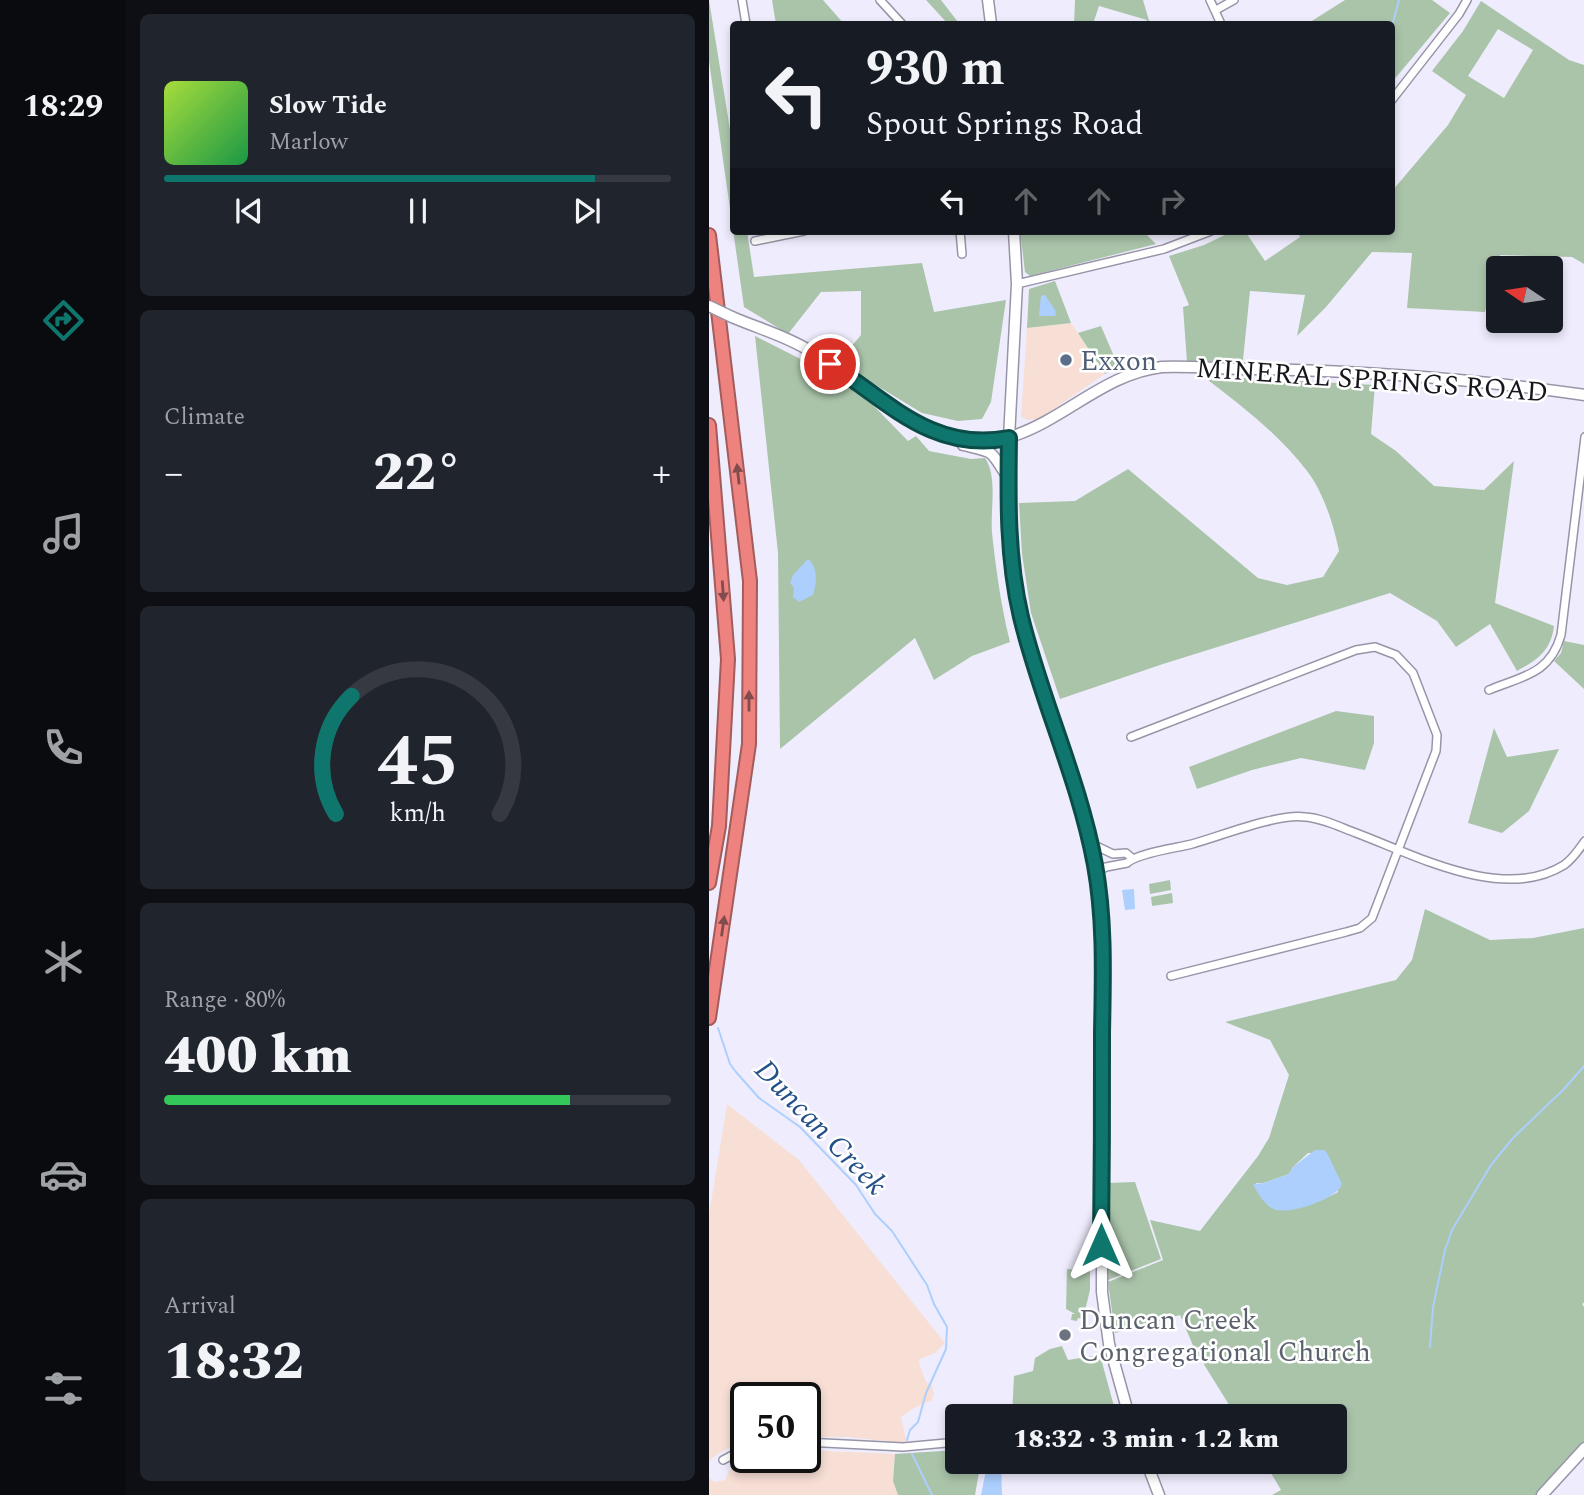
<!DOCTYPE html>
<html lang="en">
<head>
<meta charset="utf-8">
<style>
	:root { --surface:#171b24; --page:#20242c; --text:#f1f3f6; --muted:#9ea1a6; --line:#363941; --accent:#0f766e }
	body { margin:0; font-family:Spectral,serif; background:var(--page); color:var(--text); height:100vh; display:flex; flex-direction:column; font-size:26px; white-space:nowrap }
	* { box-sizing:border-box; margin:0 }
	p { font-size:23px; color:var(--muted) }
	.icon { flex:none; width:38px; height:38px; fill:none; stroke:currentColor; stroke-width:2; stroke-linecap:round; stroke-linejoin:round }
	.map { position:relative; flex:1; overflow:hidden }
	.details { display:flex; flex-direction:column; gap:14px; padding:14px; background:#0d0f14; width:583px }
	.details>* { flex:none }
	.guide { position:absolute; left:21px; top:21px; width:665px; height:214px; border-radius:7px; box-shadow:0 4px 10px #0003; background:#171b24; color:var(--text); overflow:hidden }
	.needle { width:46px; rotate:283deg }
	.tools { position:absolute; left:777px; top:256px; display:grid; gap:14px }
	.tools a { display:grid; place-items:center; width:77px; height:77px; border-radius:7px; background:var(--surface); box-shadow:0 4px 10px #0003; font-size:35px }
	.speed { position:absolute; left:21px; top:1382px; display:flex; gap:14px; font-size:35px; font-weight:700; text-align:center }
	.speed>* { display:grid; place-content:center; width:91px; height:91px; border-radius:50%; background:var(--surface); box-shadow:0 4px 10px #0003; line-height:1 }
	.speed .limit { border:4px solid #111; border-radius:10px; background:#fff; color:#111 }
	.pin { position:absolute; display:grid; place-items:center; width:60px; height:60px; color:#fff; margin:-30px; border:4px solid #fff; border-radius:50%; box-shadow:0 2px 7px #0007 }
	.me { position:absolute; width:77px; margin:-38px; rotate:0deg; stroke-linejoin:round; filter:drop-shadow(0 0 5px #0008) }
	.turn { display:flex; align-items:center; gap:24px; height:147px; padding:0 21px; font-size:32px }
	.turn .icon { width:91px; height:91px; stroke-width:2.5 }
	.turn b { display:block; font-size:49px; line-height:60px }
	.lanes { display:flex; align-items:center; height:66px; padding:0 21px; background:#0003; justify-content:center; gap:35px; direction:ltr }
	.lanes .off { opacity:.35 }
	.big { font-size:52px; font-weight:800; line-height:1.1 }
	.details .widget { flex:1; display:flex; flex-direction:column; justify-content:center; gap:10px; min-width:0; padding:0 24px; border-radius:10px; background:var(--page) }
	.details .dial { align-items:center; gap:0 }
	.dial svg { height:182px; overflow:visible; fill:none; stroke:var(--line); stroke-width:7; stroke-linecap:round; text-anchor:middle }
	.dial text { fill:var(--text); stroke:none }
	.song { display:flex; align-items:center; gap:21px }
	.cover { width:84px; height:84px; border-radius:10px; background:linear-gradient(135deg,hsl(80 70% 55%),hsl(140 70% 35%)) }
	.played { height:7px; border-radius:4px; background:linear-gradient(90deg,var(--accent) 85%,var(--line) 85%) }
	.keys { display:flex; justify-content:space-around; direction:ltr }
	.heat { display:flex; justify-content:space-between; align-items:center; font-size:38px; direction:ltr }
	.charge { height:10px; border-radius:5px; background:linear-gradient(90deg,#34c759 80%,var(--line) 0) }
	.trip { position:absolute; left:236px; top:1404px; width:402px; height:70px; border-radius:7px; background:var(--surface); box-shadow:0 4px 10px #0003; font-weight:800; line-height:70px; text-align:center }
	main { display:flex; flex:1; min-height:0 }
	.tabs { display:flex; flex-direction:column; width:126px; justify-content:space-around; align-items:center; background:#090b0e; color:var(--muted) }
	.tabs .icon { width:49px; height:49px }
	.tabs .selected { color:var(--accent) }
	.tabs b { font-size:32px; color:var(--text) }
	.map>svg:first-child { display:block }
	.commercial { fill:#f8dfd6 }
	.green { fill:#aac4aa; fill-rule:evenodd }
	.water { fill:#accffd }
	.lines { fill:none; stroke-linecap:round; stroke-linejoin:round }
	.stream { stroke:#accffd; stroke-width:2 }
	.street-casing { stroke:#9794a7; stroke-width:10 }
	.secondary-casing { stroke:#9794a7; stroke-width:13 }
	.highway-casing { stroke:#a35c5c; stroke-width:16 }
	.street { stroke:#fff; stroke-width:7 }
	.secondary { stroke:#fff; stroke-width:10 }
	.highway { stroke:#ee827e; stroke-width:12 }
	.secondary-bridge-casing { stroke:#9794a7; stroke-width:13; stroke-linecap:butt }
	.secondary-bridge { stroke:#fff; stroke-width:10 }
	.oneway { fill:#824c4e }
	.route-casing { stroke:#0a4d48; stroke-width:18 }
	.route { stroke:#0f766e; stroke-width:12 }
	.service-dot { fill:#5c6f8a; stroke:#fff; stroke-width:2.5 }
	.worship-dot { fill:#6b7280; stroke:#fff; stroke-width:2.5 }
	.labels { text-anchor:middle; stroke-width:5; stroke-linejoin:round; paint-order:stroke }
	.service-label { font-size:28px; fill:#4e5e75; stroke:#fff; text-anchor:start }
	.street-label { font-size:28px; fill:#17161d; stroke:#fff }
	.worship-label { font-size:28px; fill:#5b616d; stroke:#fff; text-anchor:start }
	.water-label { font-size:30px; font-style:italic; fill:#235088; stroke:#fff }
</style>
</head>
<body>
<main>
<nav class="tabs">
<b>18:29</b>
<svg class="icon selected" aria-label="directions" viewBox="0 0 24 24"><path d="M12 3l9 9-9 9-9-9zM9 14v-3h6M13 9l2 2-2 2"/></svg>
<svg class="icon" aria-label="music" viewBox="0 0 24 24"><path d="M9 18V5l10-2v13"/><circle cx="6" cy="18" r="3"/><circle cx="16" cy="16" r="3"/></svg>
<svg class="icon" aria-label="phone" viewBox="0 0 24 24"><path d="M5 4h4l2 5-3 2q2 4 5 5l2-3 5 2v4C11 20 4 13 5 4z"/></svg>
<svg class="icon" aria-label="climate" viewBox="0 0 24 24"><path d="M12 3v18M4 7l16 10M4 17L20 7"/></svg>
<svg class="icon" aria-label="car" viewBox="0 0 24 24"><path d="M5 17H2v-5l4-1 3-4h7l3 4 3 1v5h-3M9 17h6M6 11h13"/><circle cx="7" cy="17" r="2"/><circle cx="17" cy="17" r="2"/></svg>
<svg class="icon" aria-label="filters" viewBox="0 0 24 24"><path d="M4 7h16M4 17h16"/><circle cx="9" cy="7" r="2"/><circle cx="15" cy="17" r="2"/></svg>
</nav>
<section class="details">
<div class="widget">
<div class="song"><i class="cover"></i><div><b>Slow Tide</b><p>Marlow</p></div></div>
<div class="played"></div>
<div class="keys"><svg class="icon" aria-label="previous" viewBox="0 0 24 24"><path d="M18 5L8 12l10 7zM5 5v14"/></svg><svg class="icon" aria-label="pause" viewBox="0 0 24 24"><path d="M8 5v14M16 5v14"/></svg><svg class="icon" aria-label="next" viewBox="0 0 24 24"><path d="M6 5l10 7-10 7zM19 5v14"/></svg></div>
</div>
<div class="widget"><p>Climate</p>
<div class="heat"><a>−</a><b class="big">22°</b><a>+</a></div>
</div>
<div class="widget dial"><svg viewBox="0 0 100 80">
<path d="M14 69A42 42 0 1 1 86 69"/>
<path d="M14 69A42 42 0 0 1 21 17" stroke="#0f766e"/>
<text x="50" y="56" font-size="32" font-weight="700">45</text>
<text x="50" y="72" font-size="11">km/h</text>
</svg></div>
<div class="widget"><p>Range · 80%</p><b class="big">400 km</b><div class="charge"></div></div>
<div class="widget"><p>Arrival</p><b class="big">18:32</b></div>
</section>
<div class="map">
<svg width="876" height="1495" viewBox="0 0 876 1495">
	<rect width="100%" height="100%" fill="#efedfd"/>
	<path class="commercial" d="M362 323 396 374 330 419 319 420 312 417 318 328Z
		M18 1104 90 1160 236 1343 226 1353 211 1359 210 1363 217 1382 223 1386 225 1394 223 1400 207 1407 192 1417 198 1443 137 1437H96V1398H37V1442L28 1443 7 1455 0 1461V1215Z
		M96 1450 186 1454 184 1481 189 1495H0V1478L6 1482 16 1480 27 1458 37 1456 96 1458Z"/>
	<path class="green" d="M0 0 24 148V231H38L45 277 213 263 225 312 297 300 282 402 273 419 249 421 213 413 129 362 152 335V291L112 292 79 334 35 307 0 61Z
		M63 0H114L135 24H67Z
		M217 0H232L249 22 275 21V24H239Z
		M366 0H434L441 24H437L438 20 390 6 384 24H365Z
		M636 0H723L741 13 683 82 682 24H598Z
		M772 1 860 60 875 65V264L863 257 791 255 776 312 698 308 703 253 663 252 617 307 588 336 596 295 541 291 534 360 478 362 474 307 480 305 460 256 495 245 524 231H536L556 261 591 237 588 231H682L683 191 739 125 757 95 723 71 754 31ZM789 29 824 50 795 98 759 76Z
		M311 231H434L447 244 321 276 316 272Z
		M346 281 362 323 318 328 320 289Z
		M392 326 410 368 396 374 369 333Z
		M46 336 125 376 163 404 199 441 207 436 220 451 262 459 276 458C289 477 281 510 283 533 287 569 292 606 301 642L263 656 225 680 206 638 71 749 69 553Z
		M494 376 666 385 662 434 687 451 725 486 775 490 805 461 786 603 845 626C842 651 828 660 808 671L781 624 747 647 728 621 681 593 454 664 351 699 322 613 313 554 310 503 366 501 419 469 549 578 578 585 614 577 630 551C625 526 614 491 598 471 569 433 531 405 494 376Z
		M855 641 875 645V689L845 661 852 653Z
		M627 711 665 716V743L656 770 592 758 543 770 488 789 480 767Z
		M785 728 798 757 850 749 820 811 793 833 759 823Z
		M461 880 462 890 441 894 440 884Z
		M463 893 464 903 443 906 442 897Z
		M716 909 781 940 824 938 875 928 876 1302 873 1304 876 1308 875 1447 831 1495H563L572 1490 555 1461H626V1416H527L486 1350 471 1315 406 1333 399 1282 454 1260 441 1220 491 1231 549 1156 560 1138 580 1075 561 1040 516 1022 687 980 703 960ZM599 1153H617L624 1166 629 1192C615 1200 607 1201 593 1206 565 1215 557 1210 547 1183H555L580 1174 584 1167Z
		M426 1182 452 1259 399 1280V1183Z
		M358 1269 381 1271V1290L374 1319 369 1318 368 1321 362 1320 363 1314H366L357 1309Z
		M353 1346 359 1360 391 1355 406 1410 381 1416H303L305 1376 324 1371 326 1358 341 1349Z
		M248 1450V1461H272L266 1495H189L184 1481 186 1454Z"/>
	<path class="water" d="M336 295 346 310 347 316H330L332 296Z
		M99 559C109 567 108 583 104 595L90 602 84 597 85 588 81 583 84 575Z
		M425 889 426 909 416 910 413 890Z
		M606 1150H615L618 1153 633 1184C629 1199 578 1216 565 1209 555 1204 549 1194 544 1184L555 1183 580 1174 584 1167Z
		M279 1461H292L293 1495H272Z"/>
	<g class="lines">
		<path class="stream" d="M682 30 690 0
			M9 1028 21 1064 27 1072 50 1098 91 1127 147 1185 166 1214 183 1231 218 1285 225 1304 238 1327 237 1349 217 1393 209 1422 201 1430 198 1440
			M721 1347 724 1307 736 1250 743 1230 782 1165 804 1138 855 1089 876 1065
			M203 1454 223 1495"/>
		<defs>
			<path id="street" d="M33 0 37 24
				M171 0 193 24
				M501 0 512 24
				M507 10 525 0
				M682 101 750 14 758 0
				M251 231 253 254
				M46 241 95 231
				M308 284 455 249 502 231
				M780 690C814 676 841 674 852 635L876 437
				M422 737 647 650 666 647 687 655 704 673 728 735 727 751 663 918 651 928 637 932 462 976
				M381 843 404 854 417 853 423 858
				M387 872 397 867 418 863C428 853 468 848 483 844 512 836 569 813 596 817 613 818 631 827 647 833 706 855 794 903 855 865 864 859 870 849 876 841
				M405 1416 418 1410
				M96 1442 194 1447 248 1442
				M14 1460 37 1448"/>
			<path id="secondary" d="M279 0 282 24
				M305 231 308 284 300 438 299 520 302 560 312 616 367 789 385 862 391 900 393 988V1292L400 1344 420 1416
				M23 317C48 328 78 336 101 351 119 362 137 374 155 386 199 418 246 455 304 436 356 419 397 373 453 367 484 366 514 369 544 369 655 371 766 379 876 395
				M254 445C287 453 280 449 298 476
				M437 1461 450 1495
				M833 1495 876 1448"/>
			<path id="highway" d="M0 235 41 581 40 744 0 1018
				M0 425 19 659 10 826 0 883"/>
		</defs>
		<use href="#street" class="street-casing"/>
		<use href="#secondary" class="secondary-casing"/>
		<use href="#highway" class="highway-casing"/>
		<use href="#street" class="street"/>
		<use href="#secondary" class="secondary"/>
		<use href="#highway" class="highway"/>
		<defs>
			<path id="secondary-bridge" d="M0 306 23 317"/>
		</defs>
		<use href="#secondary-bridge" class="secondary-bridge-casing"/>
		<use href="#secondary-bridge" class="secondary-bridge"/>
	</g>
	<defs><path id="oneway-solid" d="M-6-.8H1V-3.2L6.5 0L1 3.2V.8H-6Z" transform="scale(1.75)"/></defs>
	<g class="oneway">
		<use href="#oneway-solid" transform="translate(29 474) rotate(-96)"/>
		<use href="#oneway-solid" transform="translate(14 591) rotate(86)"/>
		<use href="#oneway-solid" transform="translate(40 701) rotate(-90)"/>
		<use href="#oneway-solid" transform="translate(14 926) rotate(-82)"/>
	</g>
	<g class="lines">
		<defs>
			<path id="route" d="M121 364C180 402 224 453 300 438 299 498 298 558 312 617 332 700 370 779 386 865 396 920 394 977 393 1033 393 1104 393 1174 392 1245"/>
		</defs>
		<use href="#route" class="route-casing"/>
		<use href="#route" class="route"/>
	</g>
	<circle class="service-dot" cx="357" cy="360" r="7"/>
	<circle class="worship-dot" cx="356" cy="1335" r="7"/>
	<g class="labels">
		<g class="service-label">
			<text x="371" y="370">Exxon</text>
		</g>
		<g class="street-label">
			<text transform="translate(663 379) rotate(4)" y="10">MINERAL SPRINGS ROAD</text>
		</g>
		<g class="worship-label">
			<text x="370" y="1329">Duncan Creek<tspan x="370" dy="32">Congregational Church</tspan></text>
		</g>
		<g class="water-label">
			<text transform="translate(112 1127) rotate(46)" y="10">Duncan Creek</text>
		</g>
	</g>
</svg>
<div class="tools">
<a><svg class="needle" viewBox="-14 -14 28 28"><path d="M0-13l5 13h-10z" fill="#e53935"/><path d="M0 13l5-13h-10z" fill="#9ea1a6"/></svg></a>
</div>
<div class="speed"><div class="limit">50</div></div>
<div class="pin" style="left:121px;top:364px;background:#d93025"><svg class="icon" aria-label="arrive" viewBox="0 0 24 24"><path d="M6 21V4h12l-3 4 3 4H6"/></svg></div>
<svg class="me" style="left:392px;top:1245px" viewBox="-20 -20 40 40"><path d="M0-17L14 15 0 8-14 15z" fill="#0f766e" stroke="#fff" stroke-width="4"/></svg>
<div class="trip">18:32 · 3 min · 1.2 km</div>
<div class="guide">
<div class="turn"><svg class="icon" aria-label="left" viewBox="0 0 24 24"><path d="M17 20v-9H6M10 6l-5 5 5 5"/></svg><div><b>930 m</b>Spout Springs Road</div></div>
<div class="lanes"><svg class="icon" aria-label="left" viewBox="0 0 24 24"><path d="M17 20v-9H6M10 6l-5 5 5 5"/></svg><svg class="icon off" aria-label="ahead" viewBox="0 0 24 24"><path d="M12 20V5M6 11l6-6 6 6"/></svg><svg class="icon off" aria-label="ahead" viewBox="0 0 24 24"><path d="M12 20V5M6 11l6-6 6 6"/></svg><svg class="icon off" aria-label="right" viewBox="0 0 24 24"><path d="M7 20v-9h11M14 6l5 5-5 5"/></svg></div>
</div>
</div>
</main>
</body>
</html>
